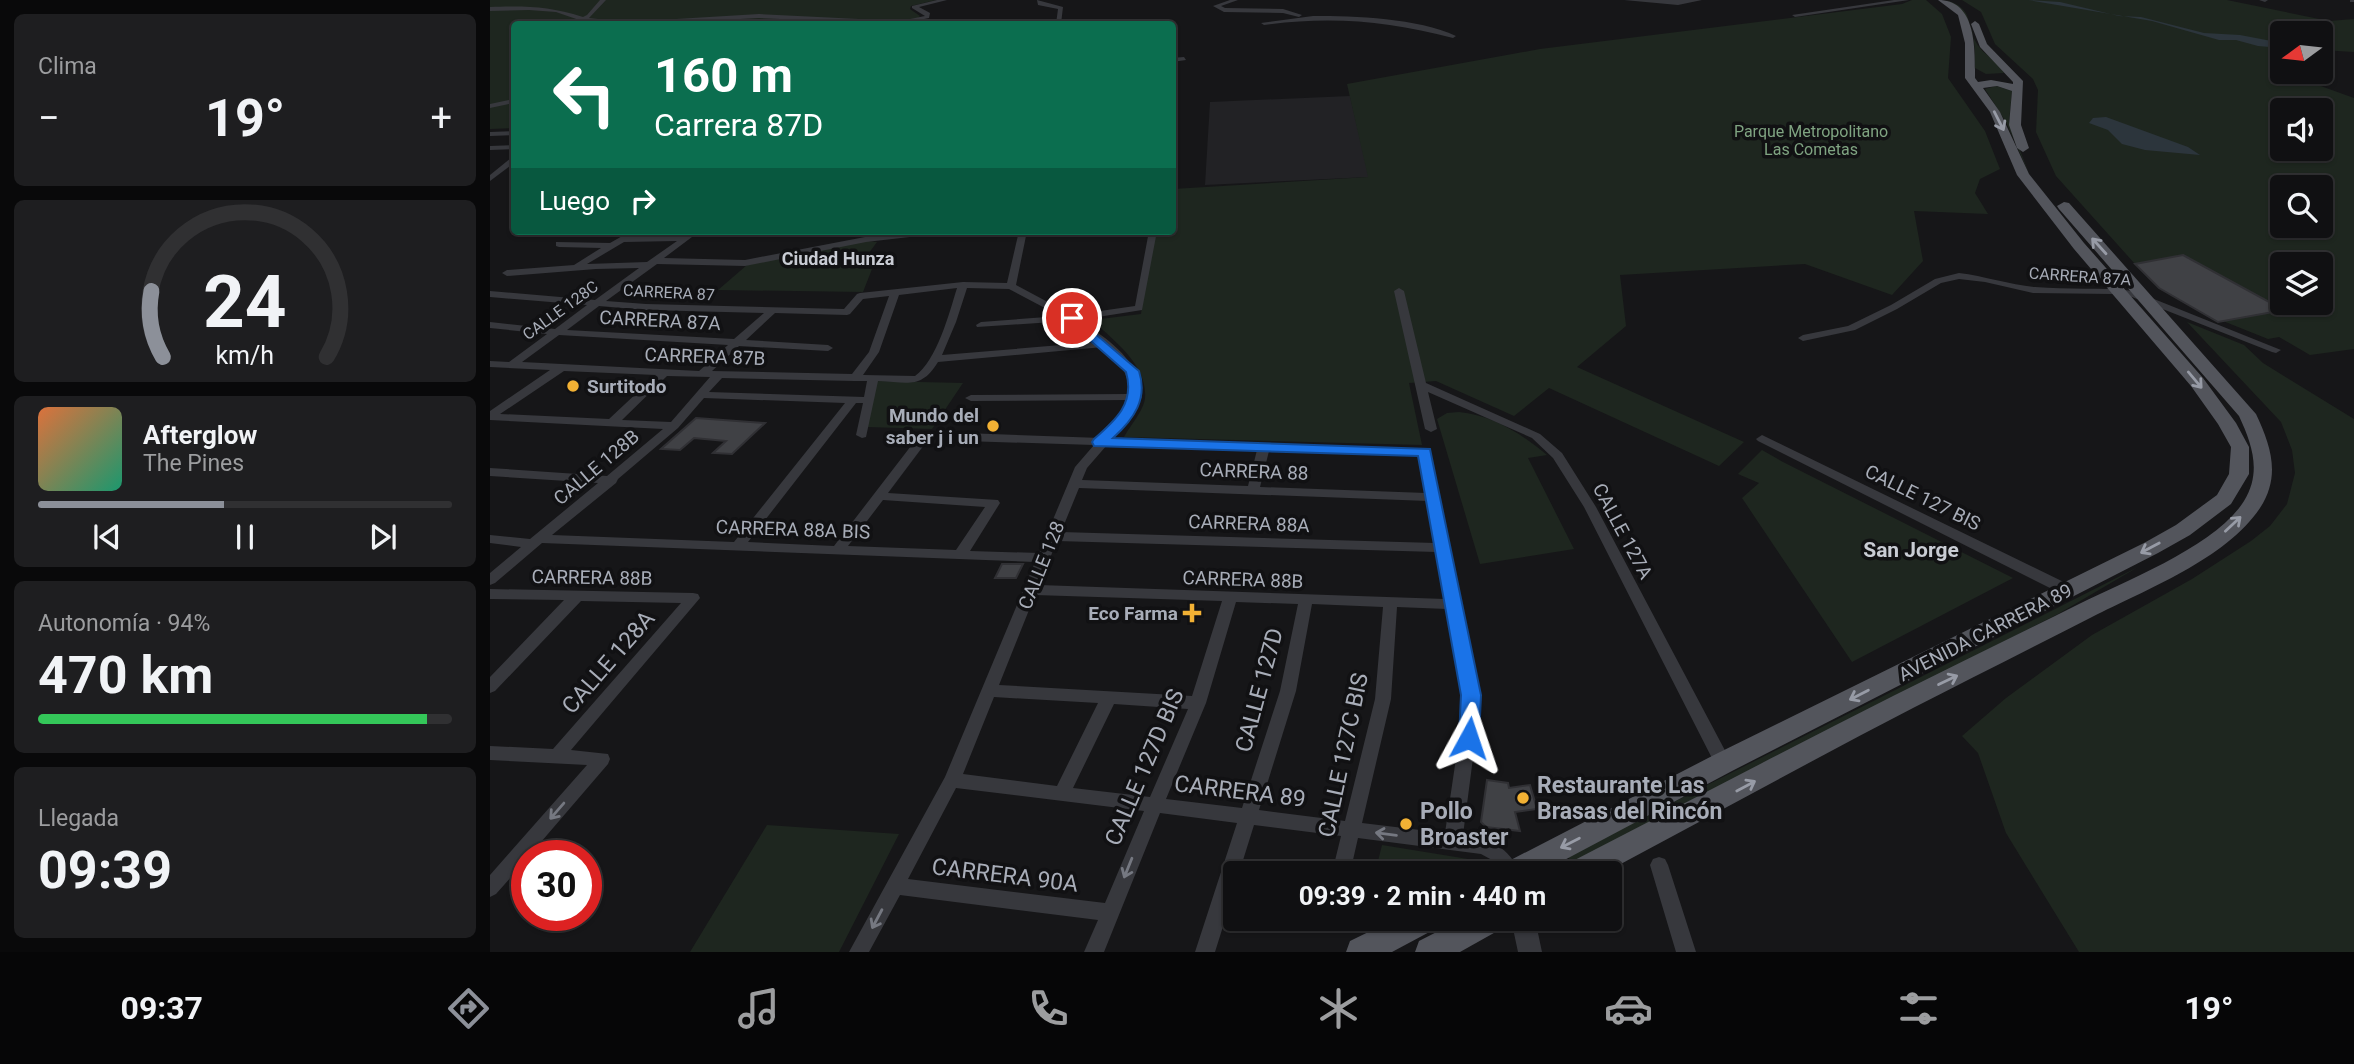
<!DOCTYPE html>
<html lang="es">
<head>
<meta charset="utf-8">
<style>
	:root { --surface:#101012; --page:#1e1e20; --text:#f1f3f6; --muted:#9c9d9f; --line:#303032; --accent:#8c9099 }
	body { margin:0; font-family:Roboto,sans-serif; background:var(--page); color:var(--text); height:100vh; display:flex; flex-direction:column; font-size:26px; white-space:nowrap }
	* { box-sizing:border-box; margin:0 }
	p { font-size:23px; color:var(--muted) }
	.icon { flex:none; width:38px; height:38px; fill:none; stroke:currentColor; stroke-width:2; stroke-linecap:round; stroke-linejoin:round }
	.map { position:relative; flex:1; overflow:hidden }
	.side { display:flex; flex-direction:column; gap:14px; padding:14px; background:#09090a; width:490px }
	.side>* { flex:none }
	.guide { position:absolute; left:21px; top:21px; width:665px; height:214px; border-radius:7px; box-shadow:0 2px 5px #0004,0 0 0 2px var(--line); background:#0b6e4f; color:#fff; overflow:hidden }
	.needle { width:46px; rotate:255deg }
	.controls { position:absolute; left:1780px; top:21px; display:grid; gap:14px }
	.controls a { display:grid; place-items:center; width:63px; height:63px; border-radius:7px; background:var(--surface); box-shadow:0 2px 5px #0004,0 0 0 2px var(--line); font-size:35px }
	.speed { position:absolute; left:21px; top:840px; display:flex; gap:14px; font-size:35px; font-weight:700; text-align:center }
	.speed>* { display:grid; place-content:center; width:91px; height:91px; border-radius:50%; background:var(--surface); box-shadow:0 2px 5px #0004,0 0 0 2px var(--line); line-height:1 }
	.speed .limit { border:10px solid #d22; background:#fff; color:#111 }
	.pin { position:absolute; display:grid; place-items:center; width:60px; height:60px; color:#fff; margin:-30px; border:4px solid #fff; border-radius:50%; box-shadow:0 2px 7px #0007 }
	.me { position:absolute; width:77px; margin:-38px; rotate:5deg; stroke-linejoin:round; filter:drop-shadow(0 0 5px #0008) }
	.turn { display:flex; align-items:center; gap:24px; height:147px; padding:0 28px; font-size:32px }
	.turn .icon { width:91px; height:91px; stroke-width:2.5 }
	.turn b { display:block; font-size:49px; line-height:60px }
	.then { display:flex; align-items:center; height:66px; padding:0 28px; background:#0003; gap:14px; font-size:26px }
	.big { font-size:52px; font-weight:700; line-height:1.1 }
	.side .widget { flex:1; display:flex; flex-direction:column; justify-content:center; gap:10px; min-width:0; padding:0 24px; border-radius:10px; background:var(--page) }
	.side .dial { align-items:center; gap:0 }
	.dial svg { height:182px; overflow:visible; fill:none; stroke:var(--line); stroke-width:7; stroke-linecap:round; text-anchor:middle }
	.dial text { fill:var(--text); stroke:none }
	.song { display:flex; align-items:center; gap:21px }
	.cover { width:84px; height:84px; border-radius:10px; background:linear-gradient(135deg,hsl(20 70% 55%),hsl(160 70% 35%)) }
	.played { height:7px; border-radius:4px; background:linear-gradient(90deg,var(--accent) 45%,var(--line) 45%) }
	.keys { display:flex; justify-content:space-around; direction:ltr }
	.heat { display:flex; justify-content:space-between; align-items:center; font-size:38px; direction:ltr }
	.charge { height:10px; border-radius:5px; background:linear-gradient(90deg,#34c759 94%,var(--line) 0) }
	.trip { position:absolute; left:733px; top:861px; width:399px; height:70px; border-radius:7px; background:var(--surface); box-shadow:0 2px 5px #0004,0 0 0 2px var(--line); font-weight:700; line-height:70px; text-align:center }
	.tabs { display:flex; height:112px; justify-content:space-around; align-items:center; background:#060607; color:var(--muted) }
	.tabs .icon { width:49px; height:49px }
	.tabs .on { color:var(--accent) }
	.tabs b { font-size:32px; color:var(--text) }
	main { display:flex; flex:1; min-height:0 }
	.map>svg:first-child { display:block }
	.built { fill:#222225 }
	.green { fill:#1e261f; fill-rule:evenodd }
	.water { fill:#2c353c }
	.building { fill:#404145; stroke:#303034; stroke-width:2 }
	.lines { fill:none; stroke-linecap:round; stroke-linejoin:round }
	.minor { fill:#37383d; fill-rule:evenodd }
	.tertiary { fill:#37383d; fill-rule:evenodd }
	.primary { fill:#53555c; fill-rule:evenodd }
	.oneway { stroke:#979ba6 }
	.oneway2 { stroke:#757881 }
	.route { fill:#1a73e8; stroke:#114b97; stroke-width:2 }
	.poi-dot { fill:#f2b134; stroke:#111113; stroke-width:2.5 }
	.labels { text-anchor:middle; stroke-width:7; stroke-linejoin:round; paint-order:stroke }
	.far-park-label { font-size:16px; fill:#7fa381; stroke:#111113 }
	.far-street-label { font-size:16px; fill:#a8adb8; stroke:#111113 }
	.far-neighbourhood-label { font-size:18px; font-weight:bold; fill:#c9ccd4; stroke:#111113 }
	.street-label { font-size:19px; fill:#a8adb8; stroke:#111113 }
	.poi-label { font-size:19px; font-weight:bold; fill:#a8adb8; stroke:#111113; text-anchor:end }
	.neighbourhood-label { font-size:21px; font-weight:bold; fill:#c9ccd4; stroke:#111113 }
	.near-street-label { font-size:23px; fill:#a8adb8; stroke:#111113 }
	.near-poi-label { font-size:23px; font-weight:bold; fill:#a8adb8; stroke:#111113; text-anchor:start }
</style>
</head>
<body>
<main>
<section class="side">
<div class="widget"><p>Clima</p>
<div class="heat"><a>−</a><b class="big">19°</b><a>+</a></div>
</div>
<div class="widget dial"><svg viewBox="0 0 100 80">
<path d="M14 69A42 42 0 1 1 86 69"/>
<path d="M14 69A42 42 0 0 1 9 40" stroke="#8c9099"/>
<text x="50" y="56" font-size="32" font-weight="700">24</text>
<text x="50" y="72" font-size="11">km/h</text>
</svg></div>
<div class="widget">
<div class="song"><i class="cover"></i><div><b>Afterglow</b><p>The Pines</p></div></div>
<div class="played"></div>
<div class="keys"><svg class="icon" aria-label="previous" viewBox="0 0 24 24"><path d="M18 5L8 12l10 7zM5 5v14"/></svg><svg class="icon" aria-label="pause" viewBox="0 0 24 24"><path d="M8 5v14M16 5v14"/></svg><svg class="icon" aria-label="next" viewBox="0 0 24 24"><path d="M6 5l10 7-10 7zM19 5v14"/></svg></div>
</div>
<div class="widget"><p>Autonomía · 94%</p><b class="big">470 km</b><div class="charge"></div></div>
<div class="widget"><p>Llegada</p><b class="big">09:39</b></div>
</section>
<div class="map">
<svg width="1864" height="952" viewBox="0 0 1864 952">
	<rect width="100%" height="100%" fill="#161618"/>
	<path class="built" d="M860 96 879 177 715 185 720 102Z"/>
	<path class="green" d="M0 0H446L421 6 420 9 430 16 428 18 395 24H24V128L0 129Z
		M1422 0H1436L1452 14 1461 37 1458 78 1495 131 1510 169 1490 179 1485 193 1498 214 1424 211 1433 261 1402 295 1315 264 1130 275 1136 326 1087 367 1254 442 1229 466 1059 388 1024 416 946 381 919 383 932 445 634 437C640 426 654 410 655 398 658 365 623 340 602 320L651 314 662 231H682L683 189 878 177 857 84 1050 49 1412 4Z
		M1456 0C1485 9 1475 23 1487 44 1494 55 1509 62 1514 73L1496 74 1485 68C1485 38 1485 15 1456 0Z
		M1472 0H1737L1839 21 1864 19V52L1831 50 1830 33H1792V72H1802L1803 76 1864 98V349L1820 355 1789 337 1778 339 1733 321 1793 310 1693 255 1645 264 1566 176 1546 132 1548 90 1543 79 1505 44 1491 12ZM1792 110H1830V149H1792ZM1792 187H1830V226H1792ZM1792 264H1830V303H1792Z
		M1506 86 1522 91 1519 122 1540 176 1516 122 1495 89Z
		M376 241 387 242 368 268 382 269 373 292 228 290 257 265Z
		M1697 322 1754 345 1773 363 1864 419V952H1589L1516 833 1488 753 1472 736 1516 698 1602 635 1702 579 1761 541 1780 526 1797 504 1805 473 1802 450 1791 422Z
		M387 381 473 383 442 429 377 427Z
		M969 412C1002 415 1032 434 1057 455L1038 458 1084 549 990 564 947 419 957 413Z
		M1272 450 1293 462 1523 578 1362 662 1252 498 1269 483 1248 474Z
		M1648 567 1568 614 1083 863 1077 856Z
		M277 825 409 834 349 952H200Z
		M892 845 978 859 949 873H885Z"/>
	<path class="water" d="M1538 0 1570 2 1629 16 1651 17 1714 33 1750 35 1792 43V48L1768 46 1746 40H1729L1662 21Z
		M1616 117 1698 147 1710 155 1655 150 1632 144 1618 130 1599 123 1603 118Z"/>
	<path class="building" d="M1693 255 1794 310 1728 322 1669 288 1645 264Z
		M206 418 275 423 242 454 223 453 236 441 204 438 190 450 171 449Z
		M512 564H533L526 578H505Z
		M997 780 1018 783 1019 788 1040 785 1047 809 1025 812 1030 831 996 827 991 822Z"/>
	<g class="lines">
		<path class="minor" d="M110 0H116L99 18 136 22 269 14 410 21 435 16 422 8V6L447 0H457L429 7 440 13 439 18 410 24 269 18 156 24H118L92 21 66 12 39 10 0 11V7C36 6 58 6 93 17L97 15Z
			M547 0 573 7 571 24H566L568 9 548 5Z
			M740 0H748L731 6 735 8 793 9 812 15 809 17 793 13 734 12 723 6Z
			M1134 0H1212L1188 5Z
			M1404 0H1419L1305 17 1302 15Z
			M1769 0H1778L1775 2Z
			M1860 0H1864V2H1860Z
			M823 16C865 16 928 18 966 36L963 38C898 21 841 16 774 25L771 23Z
			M694 57 696 60 682 62V58Z
			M24 99V103L0 108V104Z
			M24 131V135L0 136V132Z
			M24 145V149L0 150V146Z
			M21 158H24V163L0 181V175Z
			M141 231H151L143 237 194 235 200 231H210L174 258 255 260 375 237 301 234 297 231H376L380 234 378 236 423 231H450L446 234 376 242 255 266 167 264 116 301 156 304 354 309 367 294 370 293 473 282 517 283 529 231H537L526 285 582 315 645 306 659 231H667L652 310 589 320C612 335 640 353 649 381 651 386 650 392 652 397L640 418 623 438 939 449 990 704 973 835C1000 839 1019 847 1030 873H1011L1002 860 991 854 868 838 860 873H842L851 836 764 825 749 873H746V885L725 952H705L747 823 670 813 614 952H594L608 920 410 895 379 952H359L455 777 545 562 52 543 5 583 0 585V573L31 547 0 543V535L40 539 108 483 0 476V468L117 476 173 429 0 420V411L60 370 0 367V361L19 362 57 334 0 328V322L65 329 97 305 0 297V291L105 300 149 268 106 269 17 276 12 273 17 270 84 265 111 248 69 247 66 246V242L120 243ZM187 241 157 262 97 264 134 242ZM467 288C459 314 447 360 425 376L373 375 389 352 409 295ZM477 288 519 289 570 316 491 322 486 325 487 327 578 321 607 342 452 355 466 322ZM399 296 379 352 362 374 222 371 249 346 338 351 343 348 338 345 256 340 285 313 357 315 360 314 373 299ZM109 306 156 310 274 313 244 339 77 330ZM69 335 238 345 209 371 32 362ZM613 347C628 360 640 374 639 394L481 395 475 398 481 401 638 400 630 416 611 438 474 433 468 437 474 441 604 445 585 467 549 553 480 551 510 503 508 500 398 493 434 445 428 441 424 442 344 546 258 542 366 403H373L366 435 372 438 376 437 388 381C417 382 431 390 448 362ZM74 371 166 375 119 419 10 414ZM177 376 220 377 181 422 132 420ZM232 378 365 381H377L374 397 219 392ZM214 398 355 403 244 542 62 535 126 483 128 479 188 428ZM617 445 767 450 758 486 592 480 597 468ZM779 451 930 455 936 493 770 487ZM589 488 938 501 945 543 571 532ZM393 500 495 507 466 550 358 546ZM567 541 947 552 955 599 549 585ZM545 595 732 601 702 696 509 685ZM746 602 808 604 790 691 752 808 676 799 716 703ZM822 604 893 607 885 699 855 821 769 810 806 691ZM907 607 957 609 974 704 955 833 872 823 901 699ZM504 697 608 703 567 786 473 774ZM624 704 698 709 660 797 583 788ZM466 788 654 811 615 903 418 879Z
			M1469 273C1494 276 1521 285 1545 287 1578 290 1611 287 1644 291L1791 350 1786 353 1782 352 1642 297 1622 294 1543 293 1495 282 1469 279 1451 283 1407 309 1365 330 1313 341 1308 338 1313 335 1358 326 1401 305 1445 279Z
			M909 288 914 291 936 383 1050 434 1072 453 1106 507 1239 758 1241 763 1239 768 1233 770 1227 768 1094 507 1063 458 1042 438 938 392 947 429 941 432 935 429 904 291Z
			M1272 435 1582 586 1584 590 1582 594H1572L1268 441 1266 439Z
			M0 589 203 593 208 594 210 598 81 750 118 754 120 759 118 764 39 856H37V859L6 894 0 897V875L97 765 0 760V746L63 749 191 603 91 601 5 691 0 693V677L74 600 0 599Z
			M1169 857 1175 859 1178 865 1206 952H1186L1160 865 1163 859Z"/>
		<path class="tertiary" d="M1021 919H1045L1052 952H1028Z"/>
		<path class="primary" d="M1448 0C1487 0 1485 50 1485 78L1488 82 1501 80 1523 84V82L1490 47 1481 24 1485 21 1489 24 1497 44 1533 81 1531 125 1539 148 1533 152 1527 148 1519 125 1522 91 1507 86 1493 88 1510 112 1539 174 1594 243 1713 378 1746 423 1759 447V474L1741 504 1700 535 1668 553 1242 771 1050 873H1009L1013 864 1224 755 1654 543 1686 525 1727 495 1739 474 1741 447 1728 424 1701 386 1584 249 1527 175 1500 112 1475 78V43L1468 15Z
			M1574 202 1579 203 1766 414C1781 446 1791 476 1770 508 1736 559 1655 590 1602 617 1543 647 1482 678 1423 708 1319 762 1217 818 1114 873H1073L1077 864C1186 808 1294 751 1403 696 1465 665 1527 635 1589 604 1636 581 1727 545 1754 501 1772 472 1762 444 1749 416L1569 209 1567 206Z
			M905 919H950L945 929 902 952H856L860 941Z
			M972 919H1016L1011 929 970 952H925L929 941Z"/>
	</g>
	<defs><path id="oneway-shaft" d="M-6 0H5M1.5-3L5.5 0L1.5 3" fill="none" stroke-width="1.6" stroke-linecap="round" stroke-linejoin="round" transform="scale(1.75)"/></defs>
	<g class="oneway">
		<use href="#oneway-shaft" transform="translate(1509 121) rotate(63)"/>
		<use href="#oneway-shaft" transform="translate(1609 246) rotate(-132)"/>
		<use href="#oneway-shaft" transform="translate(1705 380) rotate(50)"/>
		<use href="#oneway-shaft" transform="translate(1743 524) rotate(-43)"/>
		<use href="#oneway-shaft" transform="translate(1660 548) rotate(152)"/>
		<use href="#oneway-shaft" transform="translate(1458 680) rotate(-26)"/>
		<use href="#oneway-shaft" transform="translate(1369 695) rotate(153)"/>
		<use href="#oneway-shaft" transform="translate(1256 786) rotate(-28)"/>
		<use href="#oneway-shaft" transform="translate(1080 843) rotate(153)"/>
	</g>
	<g class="oneway2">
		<use href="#oneway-shaft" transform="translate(67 811) rotate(131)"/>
		<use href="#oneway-shaft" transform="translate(896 834) rotate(-173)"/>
		<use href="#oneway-shaft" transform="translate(638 868) rotate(112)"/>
		<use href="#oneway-shaft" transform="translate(387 919) rotate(118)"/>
	</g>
	<path class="route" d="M582 314 649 371C658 399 644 419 623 438L940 449 991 695 989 738 986 744 979 746 972 744 969 738 971 695 928 456 604 446 602 442 604 439C626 420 645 403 636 372L577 320 575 318Z"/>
	<g class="poi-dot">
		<circle cx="83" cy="386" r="7"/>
		<circle cx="503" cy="426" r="7"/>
		<path d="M698.5 602.5h7v7h7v7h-7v7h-7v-7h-7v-7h7z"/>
		<circle cx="1033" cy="798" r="7"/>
		<circle cx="916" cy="824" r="7"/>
	</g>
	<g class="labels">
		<g class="far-park-label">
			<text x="1321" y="137">Parque Metropolitano<tspan x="1321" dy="18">Las Cometas</tspan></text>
		</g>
		<g class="far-street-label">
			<text transform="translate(1590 276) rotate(4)" y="6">CARRERA 87A</text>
			<text transform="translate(179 292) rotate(3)" y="6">CARRERA 87</text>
			<text transform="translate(70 310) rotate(-36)" y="6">CALLE 128C</text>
		</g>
		<g class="far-neighbourhood-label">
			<text x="348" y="265">Ciudad Hunza</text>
		</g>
		<g class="street-label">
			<text transform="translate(170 320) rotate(3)" y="7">CARRERA 87A</text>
			<text transform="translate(215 356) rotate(2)" y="7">CARRERA 87B</text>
			<text transform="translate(106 467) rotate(-40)" y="7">CALLE 128B</text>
			<text transform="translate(764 471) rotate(2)" y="7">CARRERA 88</text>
			<text transform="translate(1433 497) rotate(26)" y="7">CALLE 127 BIS</text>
			<text transform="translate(759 523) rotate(2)" y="7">CARRERA 88A</text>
			<text transform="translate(303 529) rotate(2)" y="7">CARRERA 88A BIS</text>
			<text transform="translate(1133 531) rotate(62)" y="7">CALLE 127A</text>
			<text transform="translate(551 565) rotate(-68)" y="7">CALLE 128</text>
			<text transform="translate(102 577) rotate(1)" y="7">CARRERA 88B</text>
			<text transform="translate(753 579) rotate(2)" y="7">CARRERA 88B</text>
			<text transform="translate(1495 632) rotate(-27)" y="7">AVENIDA CARRERA 89</text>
		</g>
		<g class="poi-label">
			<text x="97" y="393" text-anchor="start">Surtitodo</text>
			<text x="489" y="422">Mundo del<tspan x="489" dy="22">saber j i un</tspan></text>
			<text x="688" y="620">Eco Farma</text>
		</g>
		<g class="neighbourhood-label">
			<text x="1421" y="557">San Jorge</text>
		</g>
		<g class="near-street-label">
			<text transform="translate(118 662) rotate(-49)" y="8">CALLE 128A</text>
			<text transform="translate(769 690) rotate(-75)" y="8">CALLE 127D</text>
			<text transform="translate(853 755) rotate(-78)" y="8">CALLE 127C BIS</text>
			<text transform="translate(654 767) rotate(-67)" y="8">CALLE 127D BIS</text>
			<text transform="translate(750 791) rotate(7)" y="8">CARRERA 89</text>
			<text transform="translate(515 875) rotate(7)" y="8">CARRERA 90A</text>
		</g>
		<g class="near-poi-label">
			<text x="1047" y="793">Restaurante Las<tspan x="1047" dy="26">Brasas del Rincón</tspan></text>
			<text x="930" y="819">Pollo<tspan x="930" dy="26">Broaster</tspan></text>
		</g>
	</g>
</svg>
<div class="controls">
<a><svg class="needle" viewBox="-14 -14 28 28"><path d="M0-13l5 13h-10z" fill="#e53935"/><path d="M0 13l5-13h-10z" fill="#9c9d9f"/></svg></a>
<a><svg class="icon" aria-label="sound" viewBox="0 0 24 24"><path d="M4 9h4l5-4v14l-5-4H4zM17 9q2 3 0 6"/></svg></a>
<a><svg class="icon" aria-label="search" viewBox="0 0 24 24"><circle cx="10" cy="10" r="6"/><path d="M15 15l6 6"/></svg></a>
<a><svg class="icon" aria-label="layers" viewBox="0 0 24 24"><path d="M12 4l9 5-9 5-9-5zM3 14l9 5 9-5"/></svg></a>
</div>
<div class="speed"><div class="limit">30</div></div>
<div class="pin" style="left:582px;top:318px;background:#d93025"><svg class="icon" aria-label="arrive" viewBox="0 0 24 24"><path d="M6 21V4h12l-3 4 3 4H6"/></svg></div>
<svg class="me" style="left:979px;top:738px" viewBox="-20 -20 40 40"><path d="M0-17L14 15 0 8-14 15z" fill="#1a73e8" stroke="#fff" stroke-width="4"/></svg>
<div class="trip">09:39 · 2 min · 440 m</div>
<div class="guide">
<div class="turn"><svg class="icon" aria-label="left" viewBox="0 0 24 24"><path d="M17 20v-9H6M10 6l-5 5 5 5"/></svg><div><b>160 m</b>Carrera 87D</div></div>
<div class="then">Luego<svg class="icon" aria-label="right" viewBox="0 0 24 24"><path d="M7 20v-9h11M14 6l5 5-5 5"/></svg></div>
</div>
</div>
</main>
<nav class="tabs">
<b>09:37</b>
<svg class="icon on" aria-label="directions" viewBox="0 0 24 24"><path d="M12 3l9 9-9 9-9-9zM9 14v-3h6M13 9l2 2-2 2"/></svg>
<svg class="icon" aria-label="music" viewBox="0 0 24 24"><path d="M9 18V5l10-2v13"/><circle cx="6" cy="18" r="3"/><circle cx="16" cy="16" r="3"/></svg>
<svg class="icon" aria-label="phone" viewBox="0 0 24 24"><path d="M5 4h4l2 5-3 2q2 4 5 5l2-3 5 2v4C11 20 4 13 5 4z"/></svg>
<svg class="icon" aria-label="climate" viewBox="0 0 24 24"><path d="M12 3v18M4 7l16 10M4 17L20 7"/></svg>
<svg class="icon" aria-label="car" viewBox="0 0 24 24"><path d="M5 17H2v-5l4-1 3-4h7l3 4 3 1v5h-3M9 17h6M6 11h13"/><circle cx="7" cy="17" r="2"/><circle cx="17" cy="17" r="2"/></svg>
<svg class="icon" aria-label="filters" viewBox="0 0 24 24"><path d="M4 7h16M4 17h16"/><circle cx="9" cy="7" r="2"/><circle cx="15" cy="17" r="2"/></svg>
<b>19°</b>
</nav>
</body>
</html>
